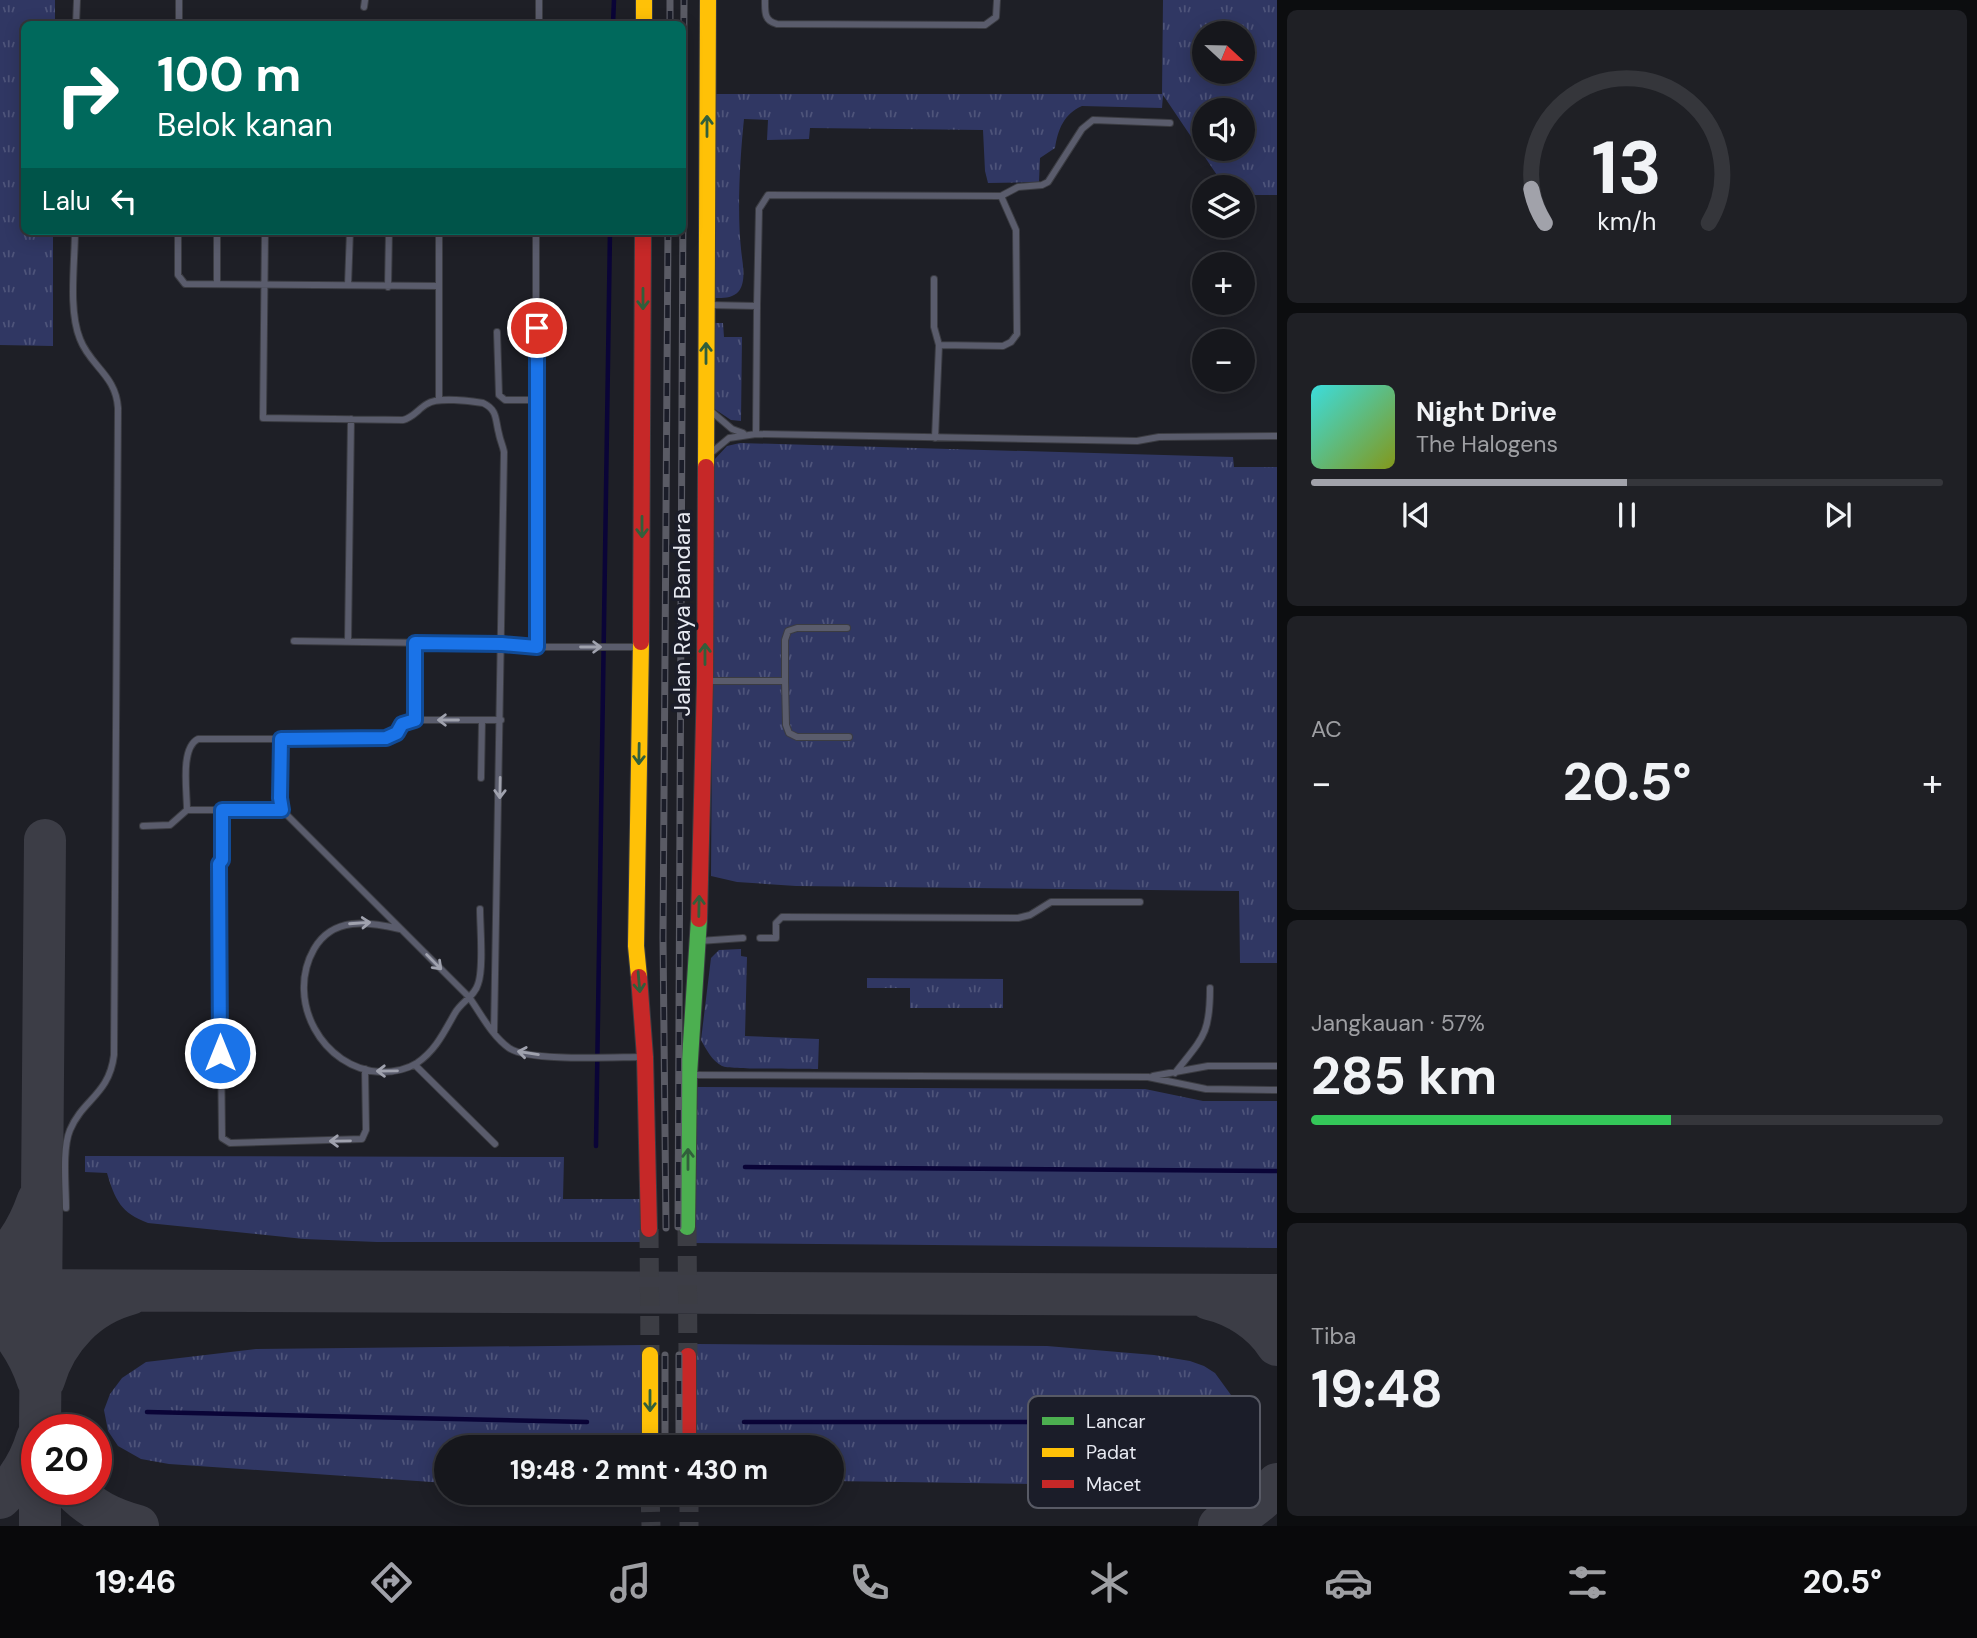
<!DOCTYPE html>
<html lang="id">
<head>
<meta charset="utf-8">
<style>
	:root { --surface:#16171c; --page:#1f2025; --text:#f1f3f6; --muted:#9e9fa3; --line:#35363b; --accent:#a1a2aa }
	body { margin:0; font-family:"DM Sans",sans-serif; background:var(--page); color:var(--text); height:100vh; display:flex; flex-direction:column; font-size:26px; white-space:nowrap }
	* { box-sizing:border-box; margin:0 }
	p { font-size:23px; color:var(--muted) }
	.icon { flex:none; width:38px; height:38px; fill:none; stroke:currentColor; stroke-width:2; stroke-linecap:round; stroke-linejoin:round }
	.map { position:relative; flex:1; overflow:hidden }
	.sheet { display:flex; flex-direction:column; gap:10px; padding:10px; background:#0c0d0f; width:700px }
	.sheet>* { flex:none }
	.top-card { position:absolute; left:21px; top:21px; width:665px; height:214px; border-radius:10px; box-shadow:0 4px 18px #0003,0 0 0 2px var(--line); background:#00695c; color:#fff; overflow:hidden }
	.needle { width:46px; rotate:112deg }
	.tools { position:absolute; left:1192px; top:21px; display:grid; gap:14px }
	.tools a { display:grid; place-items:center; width:63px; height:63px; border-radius:50%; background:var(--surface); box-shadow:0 4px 18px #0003,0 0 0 2px var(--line); font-size:35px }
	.speed { position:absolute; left:21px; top:1414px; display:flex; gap:14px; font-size:35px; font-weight:700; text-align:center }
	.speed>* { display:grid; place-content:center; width:91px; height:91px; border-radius:50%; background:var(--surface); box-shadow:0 4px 18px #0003,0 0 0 2px var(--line); line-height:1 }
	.speed .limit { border:10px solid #d22; background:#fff; color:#111 }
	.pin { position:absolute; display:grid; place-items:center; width:60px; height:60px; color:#fff; margin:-30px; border:4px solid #fff; border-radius:50%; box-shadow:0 2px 7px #0007 }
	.me { position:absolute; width:77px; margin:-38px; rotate:0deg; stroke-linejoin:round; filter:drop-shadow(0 0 5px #0008) }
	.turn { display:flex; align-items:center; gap:24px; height:147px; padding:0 21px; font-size:32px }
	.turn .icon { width:91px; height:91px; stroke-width:2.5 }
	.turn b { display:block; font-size:49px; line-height:60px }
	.then { display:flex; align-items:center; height:66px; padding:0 21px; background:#0003; gap:14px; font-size:26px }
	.big { font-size:52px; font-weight:700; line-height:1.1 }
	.sheet .card { flex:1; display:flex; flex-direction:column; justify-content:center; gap:10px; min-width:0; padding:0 24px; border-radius:10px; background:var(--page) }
	.sheet .dial { align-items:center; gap:0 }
	.dial svg { height:182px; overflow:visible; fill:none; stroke:var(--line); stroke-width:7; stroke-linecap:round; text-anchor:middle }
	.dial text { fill:var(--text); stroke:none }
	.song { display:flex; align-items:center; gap:21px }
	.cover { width:84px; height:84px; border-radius:10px; background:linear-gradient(135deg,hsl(180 70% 55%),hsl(70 70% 35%)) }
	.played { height:7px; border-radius:4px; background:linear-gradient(90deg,var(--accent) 50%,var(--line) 50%) }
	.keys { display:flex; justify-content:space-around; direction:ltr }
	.heat { display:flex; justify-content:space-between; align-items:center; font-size:38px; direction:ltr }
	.charge { height:10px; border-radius:5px; background:linear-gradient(90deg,#34c759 57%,var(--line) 0) }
	.trip { position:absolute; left:434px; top:1435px; width:410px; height:70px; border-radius:35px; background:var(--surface); box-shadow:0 4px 18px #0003,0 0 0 2px var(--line); font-weight:700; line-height:70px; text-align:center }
	.menu { display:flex; height:112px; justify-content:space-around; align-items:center; background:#09090b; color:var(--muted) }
	.menu .icon { width:49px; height:49px }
	.menu .active { color:var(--accent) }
	.menu b { font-size:32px; color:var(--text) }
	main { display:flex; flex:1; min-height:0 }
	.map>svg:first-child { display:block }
	.grass { fill:url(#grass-tufts); fill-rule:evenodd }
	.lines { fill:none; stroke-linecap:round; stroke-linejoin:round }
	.stream { stroke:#0a0437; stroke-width:4.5 }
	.taxiway { stroke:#3c3d46; stroke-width:42 }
	.secondary-tunnel { stroke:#3c3d44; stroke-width:19; stroke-dasharray:19 10; stroke-linecap:butt }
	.lane-casing { stroke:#3b3c42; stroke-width:8 }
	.fast-casing { stroke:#3b3c42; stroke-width:18 }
	.slow-casing { stroke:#3b3c42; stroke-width:18 }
	.jam-casing { stroke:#3b3c42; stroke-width:18 }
	.lane { stroke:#5a5c6c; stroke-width:6 }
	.fast { stroke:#4caf50; stroke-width:16 }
	.slow { stroke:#ffc107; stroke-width:16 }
	.jam { stroke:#c62828; stroke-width:16 }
	.rail-casing { stroke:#5a5b65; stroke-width:7 }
	.rail { stroke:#1b1d29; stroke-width:4.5; stroke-dasharray:13; stroke-linecap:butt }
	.oneway { stroke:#315f3b }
	.oneway2 { stroke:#a0a2ae }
	.route-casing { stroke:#114b97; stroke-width:18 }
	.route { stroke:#1a73e8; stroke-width:12 }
	.labels { text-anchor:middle; stroke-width:7; stroke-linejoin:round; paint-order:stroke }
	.street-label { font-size:23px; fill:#e7e9f1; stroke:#1b1d29 }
	.key { fill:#1b1d29; stroke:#585a65; stroke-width:2 }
	.key-label { font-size:19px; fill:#e7e9f1 }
</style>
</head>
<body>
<main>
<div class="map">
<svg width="1277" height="1526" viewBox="0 0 1277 1526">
	<defs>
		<pattern id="grass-tufts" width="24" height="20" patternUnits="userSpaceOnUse" patternTransform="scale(1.75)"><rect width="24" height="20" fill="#303763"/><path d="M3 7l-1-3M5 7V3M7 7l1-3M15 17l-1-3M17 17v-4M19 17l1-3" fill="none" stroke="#4e547a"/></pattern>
	</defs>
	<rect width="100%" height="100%" fill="#1e1f26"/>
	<path class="grass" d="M0 0H55V24H24V231H53V346L0 345Z
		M1163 0H1277V195H1243L1242 187H1225L1163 95 1162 108 1082 106C1064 114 1058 129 1055 148L1040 158 1039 182 988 183 985 171 983 130 810 128 809 139 767 140 768 120 744 119C740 157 737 211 741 249 742 261 747 280 739 291 732 299 722 298 713 298L716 94H1162ZM1204 33H1242V72H1204ZM1204 110H1242V149H1204Z
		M715 323H723L724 337H742L741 421 731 420 713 408Z
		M740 443 1233 457 1234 467H1277V963H1240L1239 891 796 886 737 882 711 876 714 460 727 446Z
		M741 949V956L747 957 745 1036 819 1039 818 1069C803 1068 731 1070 722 1066 712 1061 706 1049 701 1040L711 958 719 950Z
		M867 978 1003 979V1008H910V988H867Z
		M697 1087 1145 1089 1203 1101H1277V1248L692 1243V1095Z
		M85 1156 564 1157 563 1199H644V1242H377L304 1239 148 1223C121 1213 115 1200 107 1173L85 1172Z
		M696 1344 1047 1346 1154 1355 1190 1361 1204 1366 1215 1373 1231 1395 1233 1421 1231 1432 1224 1446 1203 1463 1175 1469 1033 1484 831 1481V1447H696Z
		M643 1345 645 1447H446V1483L169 1464 141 1459 118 1446 108 1431 104 1410 110 1394 122 1378 146 1362 256 1349Z"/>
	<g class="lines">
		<path class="stream" d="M613 24 614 0
			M596 1146 610 231
			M745 1167 1277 1171
			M147 1412 587 1422
			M744 1422H1187"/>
		<path class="taxiway" d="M0 1260C19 1245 30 1223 38 1200
			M0 1290 1277 1295
			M1209 1299C1236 1305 1262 1322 1277 1345
			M0 1318C18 1337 30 1356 38 1381
			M44 1380C56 1338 88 1305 130 1294
			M40 1430 45 840
			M72 1489C91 1509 112 1519 138 1526
			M0 1498C18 1481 30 1462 37 1438
			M40 1526V1489
			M1219 1526C1243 1516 1260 1503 1277 1484"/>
		<path class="secondary-tunnel" d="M687 1227 688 1356
			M649 1229 650 1355
			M650 1493 651 1526
			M689 1493V1526"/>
		<defs>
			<path id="lane" d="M539 0V24
				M765 0C765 12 764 21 777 24L985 25 996 17 997 0
				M364 7 365 0
				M76 24 77 0
				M179 24V0
				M178 231V275L185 284 439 286
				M265 231 263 418 403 420C414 417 418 409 427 404 437 397 470 401 483 403 498 410 495 420 499 434 500 440 503 446 504 452L494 1033
				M536 231V647
				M934 279V327L939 345 935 438
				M217 283V231
				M348 285 350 231
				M388 287 389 231
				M709 305 757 306 756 434 1137 441 1159 437 1277 436
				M757 306 759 209 768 195 1001 196 1018 187 1042 185 1048 182 1082 129 1093 120 1170 123
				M497 332 499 395 505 400H537
				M939 345 1003 346 1011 342 1017 334 1016 230 1001 196
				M439 400V231
				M712 412 732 429 743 433
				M711 453 729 438 756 434
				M294 641 502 644 528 647H638
				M348 642 351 419
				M415 643V720L402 724 397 733 386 739H280L282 810 469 997C481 1014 492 1036 509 1048 530 1062 614 1057 643 1057
				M709 681H785L786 725 789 733 797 737H849
				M785 681V640L788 631 797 628H847
				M415 720H501
				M280 739H198C180 748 187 791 187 810H282
				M481 778 482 720
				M222 810V860L219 864 222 1138 230 1143 362 1139 366 1130 365 1069
				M143 826 170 825 187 810
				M400 929C368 922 333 916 314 949 285 1000 322 1069 381 1072 394 1072 406 1070 417 1063 436 1050 444 1032 455 1013 461 1002 475 996 478 984 484 968 480 927 480 909
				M760 938H776V923L782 917 1018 918 1030 915 1051 902H1140
				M699 941 743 938
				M415 1065 495 1144
				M1175 1073C1203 1037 1210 1035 1210 988
				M691 1075 1148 1077 1206 1089 1277 1090
				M1153 1076 1208 1066H1277
				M66 1208C66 1186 62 1149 70 1130 83 1099 109 1095 114 1055L118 408C116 375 90 366 80 339 68 310 75 262 75 231"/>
			<path id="fast" d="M687 1227 689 1075 699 919"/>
			<path id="slow" d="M644 0V24
				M706 467 708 0
				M639 977 636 946 641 642
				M650 1355V1447"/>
			<path id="jam" d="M641 642 643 231
				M699 919 705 681 706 467
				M639 977 645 1057 649 1229
				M688 1356V1447"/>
		</defs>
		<use href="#lane" class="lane-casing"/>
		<use href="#fast" class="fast-casing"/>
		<use href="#slow" class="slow-casing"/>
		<use href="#jam" class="jam-casing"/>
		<use href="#lane" class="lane"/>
		<use href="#fast" class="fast"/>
		<use href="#slow" class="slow"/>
		<use href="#jam" class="jam"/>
		<defs>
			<path id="rail" d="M670 24V0
				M678 1227 684 0
				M666 1228 663 938 668 231
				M679 1355V1447
				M665 1447V1355"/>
		</defs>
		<use href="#rail" class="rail-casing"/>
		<use href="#rail" class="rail"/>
	</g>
	<defs><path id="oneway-shaft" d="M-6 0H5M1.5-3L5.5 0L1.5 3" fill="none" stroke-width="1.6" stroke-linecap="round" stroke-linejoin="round" transform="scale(1.75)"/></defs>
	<g class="oneway">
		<use href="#oneway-shaft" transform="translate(707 126) rotate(-90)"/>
		<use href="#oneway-shaft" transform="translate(643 299) rotate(90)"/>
		<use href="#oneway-shaft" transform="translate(706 353) rotate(-90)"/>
		<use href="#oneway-shaft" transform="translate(642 527) rotate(90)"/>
		<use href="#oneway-shaft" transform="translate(705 654) rotate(-90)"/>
		<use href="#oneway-shaft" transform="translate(639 754) rotate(91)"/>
		<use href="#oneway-shaft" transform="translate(699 906) rotate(-89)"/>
		<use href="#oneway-shaft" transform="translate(639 982) rotate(85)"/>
		<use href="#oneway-shaft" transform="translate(688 1159) rotate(-90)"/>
		<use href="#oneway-shaft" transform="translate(650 1401) rotate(90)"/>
	</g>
	<g class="oneway2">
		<use href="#oneway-shaft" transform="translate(591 647)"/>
		<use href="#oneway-shaft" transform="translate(448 720) rotate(-180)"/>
		<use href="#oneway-shaft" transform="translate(500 788) rotate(91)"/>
		<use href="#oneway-shaft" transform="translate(360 923) rotate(-4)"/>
		<use href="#oneway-shaft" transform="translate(434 962) rotate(45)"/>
		<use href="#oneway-shaft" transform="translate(528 1053) rotate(-171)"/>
		<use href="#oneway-shaft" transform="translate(387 1071) rotate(179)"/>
		<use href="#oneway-shaft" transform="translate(340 1141) rotate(179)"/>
	</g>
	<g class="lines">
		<defs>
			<path id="route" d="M220 1053 219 864 222 860V810H282L280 798 281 739 386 738 397 733 402 724 415 720V643L502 644 537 647V328"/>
		</defs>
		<use href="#route" class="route-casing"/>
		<use href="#route" class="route"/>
	</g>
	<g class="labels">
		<g class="street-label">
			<text transform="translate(682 614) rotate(-90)" y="8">Jalan Raya Bandara</text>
		</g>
	</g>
	<rect x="1028" y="1396" width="232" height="112" rx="10" class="key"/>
	<rect x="1042" y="1417" width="32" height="8" fill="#4caf50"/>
	<rect x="1042" y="1448" width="32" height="9" fill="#ffc107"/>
	<rect x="1042" y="1480" width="32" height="8" fill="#c62828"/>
	<g class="key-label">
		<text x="1086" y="1428">Lancar</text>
		<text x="1086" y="1459">Padat</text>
		<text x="1086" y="1491">Macet</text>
	</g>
</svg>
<div class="tools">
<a><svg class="needle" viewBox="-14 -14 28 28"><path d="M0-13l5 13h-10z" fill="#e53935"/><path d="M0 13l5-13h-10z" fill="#9e9fa3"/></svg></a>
<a><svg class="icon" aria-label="sound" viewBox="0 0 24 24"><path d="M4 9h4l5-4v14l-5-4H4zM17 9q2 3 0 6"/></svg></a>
<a><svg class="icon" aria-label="layers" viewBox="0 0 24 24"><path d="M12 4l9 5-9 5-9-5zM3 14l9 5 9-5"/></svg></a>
<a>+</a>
<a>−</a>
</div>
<div class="speed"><div class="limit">20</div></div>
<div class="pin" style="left:537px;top:328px;background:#d93025"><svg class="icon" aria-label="arrive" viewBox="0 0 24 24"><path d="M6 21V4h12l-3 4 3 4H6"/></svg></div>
<svg class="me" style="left:220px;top:1053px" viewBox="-20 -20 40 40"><circle r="17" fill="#1a73e8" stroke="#fff" stroke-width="3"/><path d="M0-11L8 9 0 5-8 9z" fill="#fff"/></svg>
<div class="trip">19:48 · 2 mnt · 430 m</div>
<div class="top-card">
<div class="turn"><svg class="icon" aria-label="right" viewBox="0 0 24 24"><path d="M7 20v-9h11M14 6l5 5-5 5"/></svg><div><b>100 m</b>Belok kanan</div></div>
<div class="then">Lalu<svg class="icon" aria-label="left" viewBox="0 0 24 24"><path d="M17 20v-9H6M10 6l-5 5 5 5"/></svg></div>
</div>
</div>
<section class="sheet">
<div class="card dial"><svg viewBox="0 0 100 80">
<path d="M14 69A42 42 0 1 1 86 69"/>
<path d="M14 69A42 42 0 0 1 8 54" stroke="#a1a2aa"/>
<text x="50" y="56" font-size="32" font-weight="700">13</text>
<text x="50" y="72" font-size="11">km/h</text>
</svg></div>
<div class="card">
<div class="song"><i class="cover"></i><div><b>Night Drive</b><p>The Halogens</p></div></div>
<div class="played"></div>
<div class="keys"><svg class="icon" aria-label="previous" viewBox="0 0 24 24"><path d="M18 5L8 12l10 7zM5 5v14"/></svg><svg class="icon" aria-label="pause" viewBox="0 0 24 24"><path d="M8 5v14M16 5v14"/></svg><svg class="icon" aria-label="next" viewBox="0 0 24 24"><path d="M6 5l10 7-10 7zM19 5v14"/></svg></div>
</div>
<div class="card"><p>AC</p>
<div class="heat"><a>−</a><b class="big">20.5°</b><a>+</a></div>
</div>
<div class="card"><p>Jangkauan · 57%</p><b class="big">285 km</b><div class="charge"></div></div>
<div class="card"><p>Tiba</p><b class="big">19:48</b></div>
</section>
</main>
<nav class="menu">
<b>19:46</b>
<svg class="icon active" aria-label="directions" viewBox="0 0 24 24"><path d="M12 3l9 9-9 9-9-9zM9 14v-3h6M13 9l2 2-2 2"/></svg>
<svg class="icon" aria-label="music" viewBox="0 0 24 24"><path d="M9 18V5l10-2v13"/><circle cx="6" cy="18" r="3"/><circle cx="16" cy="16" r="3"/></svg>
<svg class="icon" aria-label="phone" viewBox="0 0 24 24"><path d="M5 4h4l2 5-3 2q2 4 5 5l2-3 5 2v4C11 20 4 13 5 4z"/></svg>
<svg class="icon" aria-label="climate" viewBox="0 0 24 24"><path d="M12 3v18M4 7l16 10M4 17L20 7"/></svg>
<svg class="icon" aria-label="car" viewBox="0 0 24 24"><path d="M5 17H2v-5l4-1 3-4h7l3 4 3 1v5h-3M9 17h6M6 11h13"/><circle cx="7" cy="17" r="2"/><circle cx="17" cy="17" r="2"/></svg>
<svg class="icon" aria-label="filters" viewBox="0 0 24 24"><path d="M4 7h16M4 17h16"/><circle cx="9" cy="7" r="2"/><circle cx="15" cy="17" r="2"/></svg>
<b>20.5°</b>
</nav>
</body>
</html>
